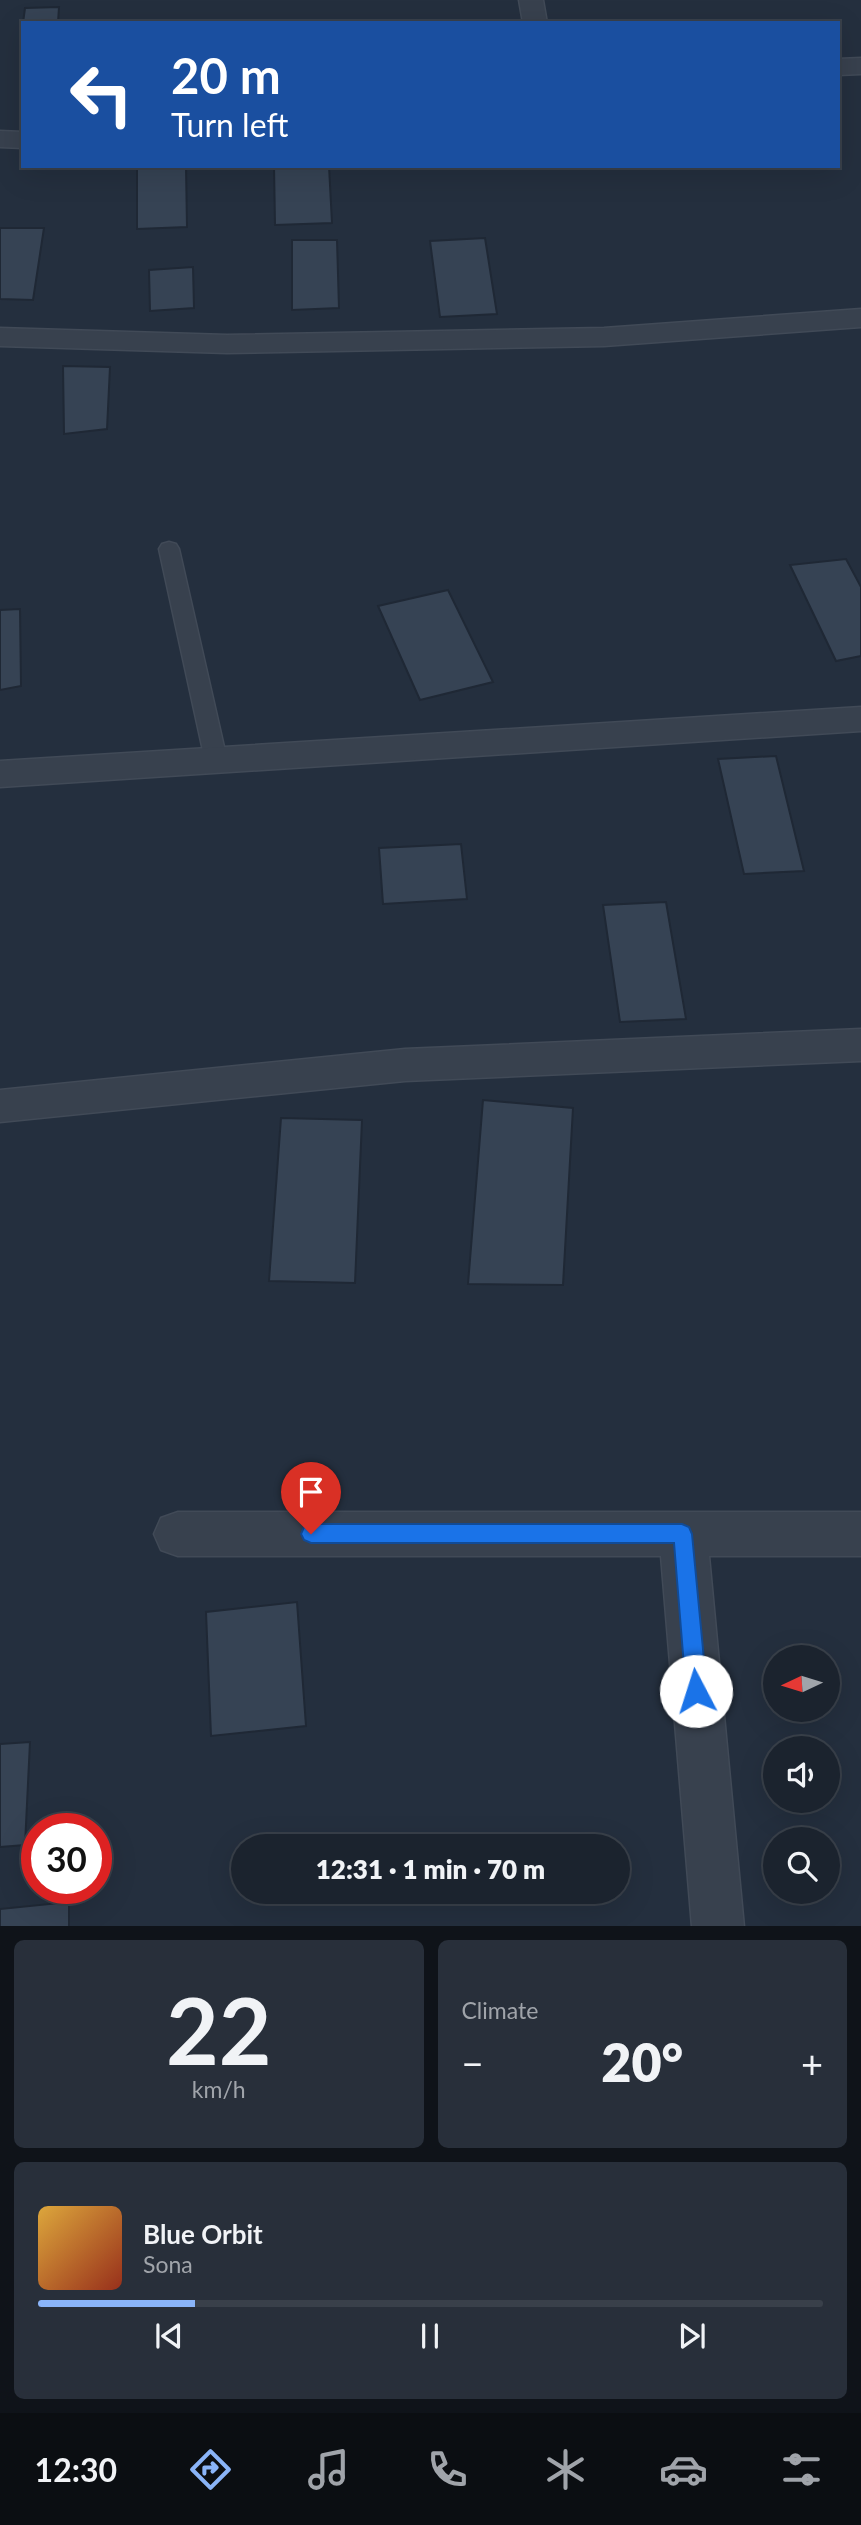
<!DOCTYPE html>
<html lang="en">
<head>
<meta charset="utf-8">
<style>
	:root { --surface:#1b232e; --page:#282f3a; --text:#f1f3f6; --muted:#a0a4aa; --line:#39404a; --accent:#8ab4f8 }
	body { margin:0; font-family:Lato,sans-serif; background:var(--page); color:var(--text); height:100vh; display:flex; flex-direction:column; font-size:26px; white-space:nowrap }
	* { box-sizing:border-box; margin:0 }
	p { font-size:23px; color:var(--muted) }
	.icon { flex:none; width:38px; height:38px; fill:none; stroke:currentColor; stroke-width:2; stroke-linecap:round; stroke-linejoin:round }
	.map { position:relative; height:1926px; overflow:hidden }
	.panel { display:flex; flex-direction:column; gap:14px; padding:14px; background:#0f1319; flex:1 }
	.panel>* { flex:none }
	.hud { position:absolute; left:21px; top:21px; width:819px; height:147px; border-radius:0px; box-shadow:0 7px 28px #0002,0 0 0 2px var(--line); background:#1a4fa0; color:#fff; overflow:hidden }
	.needle { width:46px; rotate:266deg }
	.buttons { position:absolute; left:763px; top:1645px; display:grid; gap:14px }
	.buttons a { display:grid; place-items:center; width:77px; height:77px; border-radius:50%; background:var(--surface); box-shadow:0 7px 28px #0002,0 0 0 2px var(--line); font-size:35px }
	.speed { position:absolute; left:21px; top:1813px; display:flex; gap:14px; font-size:35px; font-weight:700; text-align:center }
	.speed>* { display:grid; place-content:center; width:91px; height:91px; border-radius:50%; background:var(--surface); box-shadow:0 7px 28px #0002,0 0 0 2px var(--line); line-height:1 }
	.speed .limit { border:10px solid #d22; background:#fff; color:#111 }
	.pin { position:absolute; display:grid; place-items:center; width:60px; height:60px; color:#fff; margin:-72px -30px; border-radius:50% 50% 50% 0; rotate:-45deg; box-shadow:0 0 7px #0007 }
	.pin .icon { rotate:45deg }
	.me { position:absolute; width:77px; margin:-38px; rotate:355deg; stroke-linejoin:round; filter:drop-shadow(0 0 5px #0008) }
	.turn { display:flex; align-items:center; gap:24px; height:147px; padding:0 35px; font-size:32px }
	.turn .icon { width:91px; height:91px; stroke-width:2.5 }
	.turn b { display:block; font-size:49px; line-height:60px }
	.big { font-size:52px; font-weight:800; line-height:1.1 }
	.panel .tile { flex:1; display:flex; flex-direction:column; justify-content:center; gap:10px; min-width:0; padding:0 24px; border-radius:10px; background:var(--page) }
	.panel .dial { align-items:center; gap:0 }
	.dial b { font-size:91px; line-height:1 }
	.song { display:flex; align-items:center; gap:21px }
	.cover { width:84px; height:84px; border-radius:10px; background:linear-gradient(135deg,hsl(40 70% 55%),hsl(10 70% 35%)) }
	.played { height:7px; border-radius:4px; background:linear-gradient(90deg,var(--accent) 20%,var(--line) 20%) }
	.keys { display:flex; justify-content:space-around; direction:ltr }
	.heat { display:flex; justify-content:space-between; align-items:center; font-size:38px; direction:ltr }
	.panel .tiles { flex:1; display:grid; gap:14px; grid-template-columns:1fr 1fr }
	.tile:last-child { grid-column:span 2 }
	.trip { position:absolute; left:231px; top:1834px; width:399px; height:70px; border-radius:35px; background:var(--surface); box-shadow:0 7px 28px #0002,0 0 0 2px var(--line); font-weight:800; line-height:70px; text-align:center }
	.tab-bar { display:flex; height:112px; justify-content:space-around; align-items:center; background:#0b0e12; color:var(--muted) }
	.tab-bar .icon { width:49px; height:49px }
	.tab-bar .on { color:var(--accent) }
	.tab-bar b { font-size:32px; color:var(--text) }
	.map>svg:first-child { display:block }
	.building { fill:#364354; stroke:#1f2835; stroke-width:2 }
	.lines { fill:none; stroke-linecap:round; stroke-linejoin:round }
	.lane-casing { stroke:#414a57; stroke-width:3 }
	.street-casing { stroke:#414a57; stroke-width:3 }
	.lane { fill:#38414e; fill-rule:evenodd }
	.street { fill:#38414e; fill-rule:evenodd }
	.route { fill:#1a73e8; stroke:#114b97; stroke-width:2 }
</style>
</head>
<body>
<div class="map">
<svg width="861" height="1927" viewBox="0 0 861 1927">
	<rect width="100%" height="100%" fill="#242f3e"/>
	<path class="building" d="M59 7 58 23H23L25 8Z
		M186 166 187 227 137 229V167Z
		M274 166H329L332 223 275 225Z
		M0 228H44L33 300 0 299Z
		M485 238 497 314 440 317 430 241Z
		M292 240H337L339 308 292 310Z
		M193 267 194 308 150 311 149 270Z
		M63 366 110 367 107 429 64 434Z
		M846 559 861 587V656L836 661 790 565Z
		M448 590 493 682 420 700 378 606Z
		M20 609 21 686 0 690V610Z
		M776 756 804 871 744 874 718 759Z
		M461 844 467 899 383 904 379 848Z
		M666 902 686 1019 620 1022 603 905Z
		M483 1100 573 1108 563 1285 468 1284Z
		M281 1118 362 1120 355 1283 269 1281Z
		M297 1602 306 1726 211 1736 206 1612Z
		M30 1742 25 1845 0 1847V1744Z
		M69 1902V1927H0V1909Z"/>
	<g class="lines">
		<defs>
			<path id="lane" d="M169 542 176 544 179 549 227 760 224 766 216 768 208 766 205 760 159 549 162 544Z"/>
			<path id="street" d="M519 0H543L547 23H523Z
				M861 58V74L838 75V59Z
				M0 131 23 132V148L0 147Z
				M861 309V327L604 346 227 353 0 346V328L227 335 604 328Z
				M861 707V731L0 787V761Z
				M861 1029V1061L405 1081 0 1122V1090L405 1049Z
				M178 1512H861V1556H709L744 1927H692L661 1556H178L161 1550 154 1534 161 1518Z"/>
		</defs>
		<use href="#lane" class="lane-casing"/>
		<use href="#street" class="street-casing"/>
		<use href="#lane" class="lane"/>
		<use href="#street" class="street"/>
	</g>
	<path class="route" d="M311 1524H682L689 1527 692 1534 707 1691 704 1698 696 1701 689 1698 686 1691 674 1543H311L304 1540 301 1534 304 1527Z"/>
</svg>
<div class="buttons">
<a><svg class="needle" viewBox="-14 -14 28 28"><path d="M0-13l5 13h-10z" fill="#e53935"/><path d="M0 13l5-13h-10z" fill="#a0a4aa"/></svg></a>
<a><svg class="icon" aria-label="sound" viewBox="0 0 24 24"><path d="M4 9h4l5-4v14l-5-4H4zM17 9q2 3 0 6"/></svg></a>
<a><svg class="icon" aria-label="search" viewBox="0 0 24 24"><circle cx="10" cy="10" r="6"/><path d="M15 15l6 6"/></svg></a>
</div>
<div class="speed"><div class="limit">30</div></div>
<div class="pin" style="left:311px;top:1534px;background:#d93025"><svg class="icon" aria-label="arrive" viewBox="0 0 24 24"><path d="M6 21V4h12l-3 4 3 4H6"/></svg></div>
<svg class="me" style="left:696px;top:1691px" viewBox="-20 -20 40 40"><circle r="19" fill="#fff"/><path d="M0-13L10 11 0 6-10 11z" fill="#1a73e8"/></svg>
<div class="trip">12:31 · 1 min · 70 m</div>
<div class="hud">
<div class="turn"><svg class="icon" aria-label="left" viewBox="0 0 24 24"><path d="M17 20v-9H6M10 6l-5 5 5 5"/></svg><div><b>20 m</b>Turn left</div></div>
</div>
</div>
<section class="panel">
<div class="tiles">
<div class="tile dial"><b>22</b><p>km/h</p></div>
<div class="tile"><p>Climate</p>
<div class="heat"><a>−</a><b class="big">20°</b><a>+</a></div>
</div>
<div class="tile">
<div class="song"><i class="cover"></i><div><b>Blue Orbit</b><p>Sona</p></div></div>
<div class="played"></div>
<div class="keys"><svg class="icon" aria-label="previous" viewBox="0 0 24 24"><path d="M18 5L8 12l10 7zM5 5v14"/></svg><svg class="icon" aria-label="pause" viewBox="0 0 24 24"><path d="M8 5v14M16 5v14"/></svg><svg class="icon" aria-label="next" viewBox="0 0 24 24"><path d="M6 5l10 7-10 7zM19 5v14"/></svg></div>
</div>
</div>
</section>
<nav class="tab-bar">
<b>12:30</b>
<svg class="icon on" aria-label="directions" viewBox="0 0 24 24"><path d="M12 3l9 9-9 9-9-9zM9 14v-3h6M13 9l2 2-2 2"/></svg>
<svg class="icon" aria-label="music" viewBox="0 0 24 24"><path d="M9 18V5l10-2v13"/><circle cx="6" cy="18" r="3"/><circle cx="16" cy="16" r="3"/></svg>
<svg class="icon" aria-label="phone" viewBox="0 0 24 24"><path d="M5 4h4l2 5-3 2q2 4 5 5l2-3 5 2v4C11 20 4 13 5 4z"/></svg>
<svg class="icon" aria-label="climate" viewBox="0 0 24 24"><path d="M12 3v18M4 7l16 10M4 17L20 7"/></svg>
<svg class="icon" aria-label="car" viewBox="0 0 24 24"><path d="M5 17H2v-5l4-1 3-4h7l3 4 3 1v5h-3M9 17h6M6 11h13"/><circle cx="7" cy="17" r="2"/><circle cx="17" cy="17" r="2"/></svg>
<svg class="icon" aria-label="filters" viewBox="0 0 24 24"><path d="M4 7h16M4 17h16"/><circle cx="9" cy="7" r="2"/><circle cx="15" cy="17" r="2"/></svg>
</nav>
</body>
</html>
